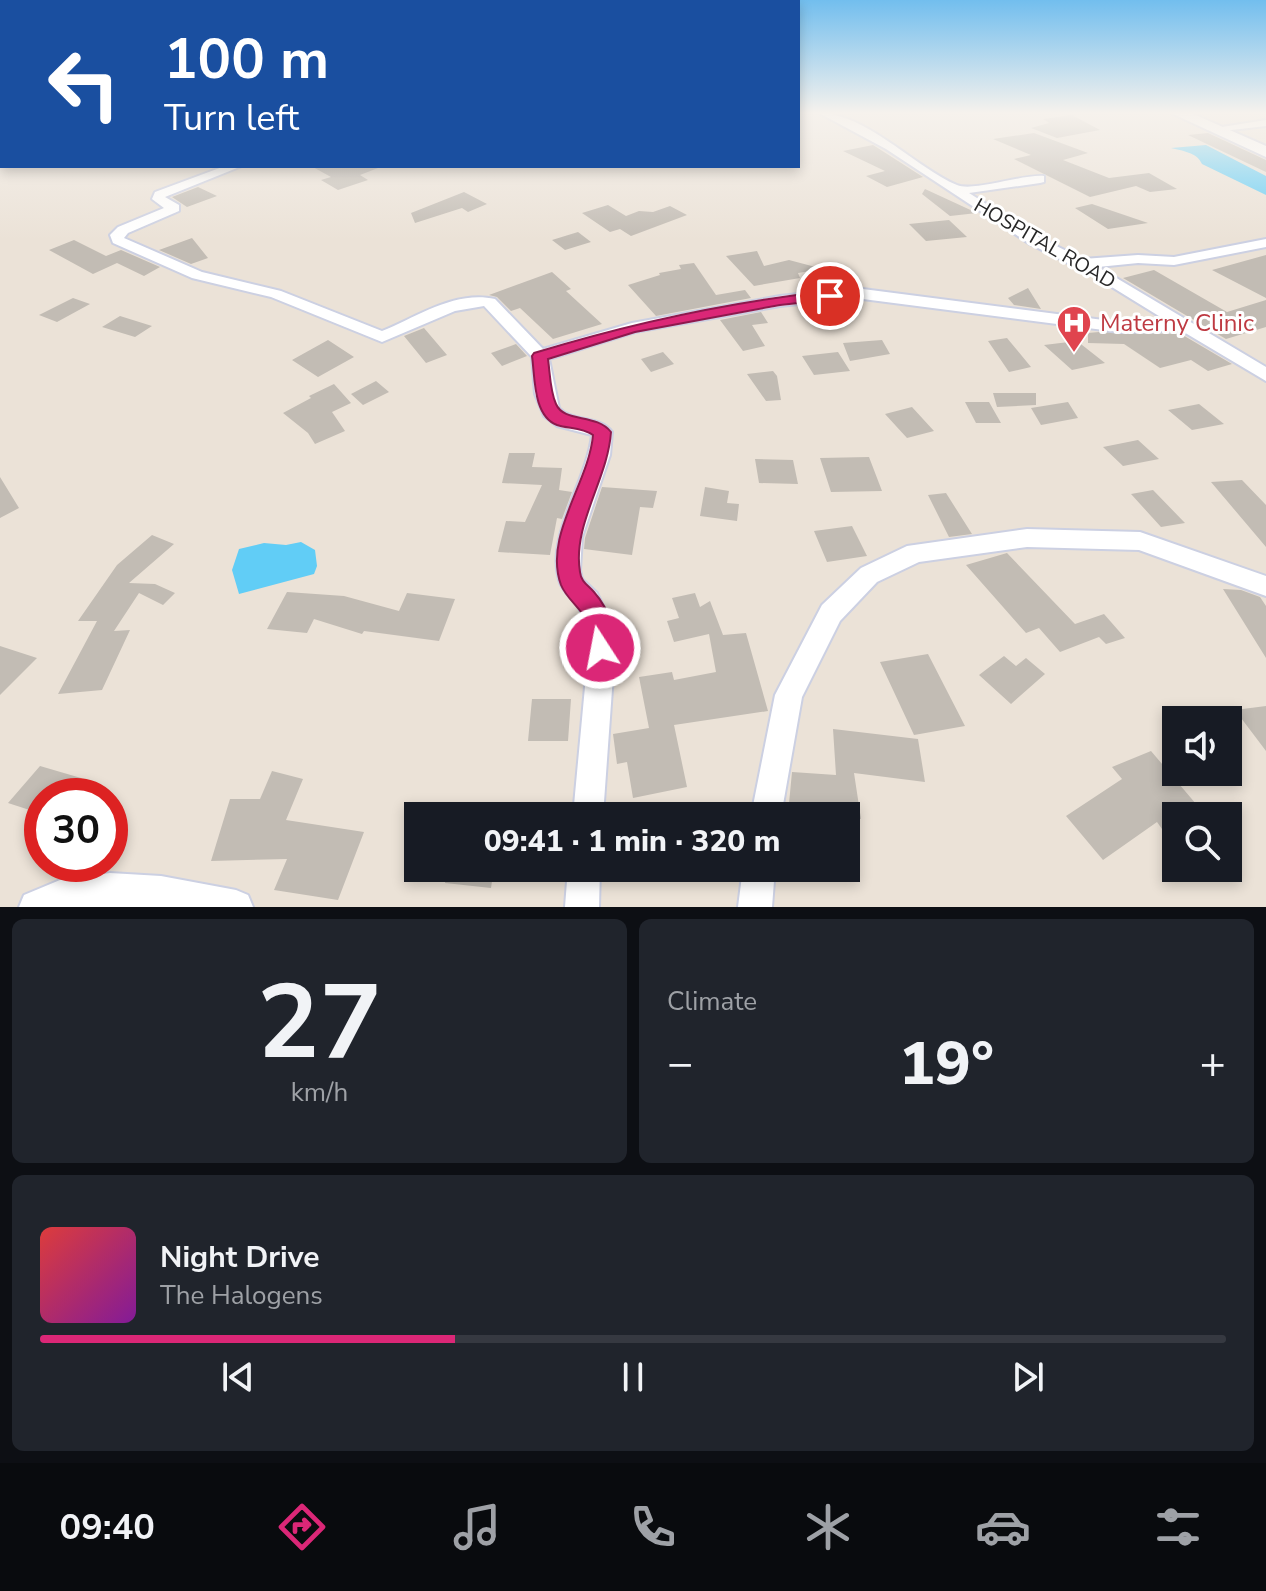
<!DOCTYPE html>
<html lang="en">
<head>
<meta charset="utf-8">
<style>
	:root { --surface:#171b24; --page:#20242c; --text:#f1f3f6; --muted:#9ea1a6; --line:#363941; --accent:#db2777 }
	body { margin:0; font-family:"Nunito Sans",sans-serif; background:var(--page); color:var(--text); height:100vh; display:flex; flex-direction:column; font-size:30px; white-space:nowrap }
	* { box-sizing:border-box; margin:0 }
	p { font-size:26px; color:var(--muted) }
	.icon { flex:none; width:44px; height:44px; fill:none; stroke:currentColor; stroke-width:2; stroke-linecap:round; stroke-linejoin:round }
	.map { position:relative; height:907px; overflow:hidden }
	.details { display:flex; flex-direction:column; gap:12px; padding:12px; background:#0d0f14; flex:1 }
	.details>* { flex:none }
	.hud { position:absolute; left:0px; top:0px; width:800px; height:168px; box-shadow:0 4px 12px #0003; background:#1a4fa0; color:#fff; overflow:hidden }
	.controls { position:absolute; left:1162px; top:706px; display:grid; gap:16px }
	.controls a { display:grid; place-items:center; width:80px; height:80px; border-radius:0px; background:var(--surface); box-shadow:0 4px 12px #0003; font-size:40px }
	.speed { position:absolute; left:24px; top:778px; display:flex; gap:16px; font-size:40px; font-weight:700; text-align:center }
	.speed>* { display:grid; place-content:center; width:104px; height:104px; border-radius:50%; background:var(--surface); box-shadow:0 4px 12px #0003; line-height:1 }
	.speed .limit { border:12px solid #d22; background:#fff; color:#111 }
	.pin { position:absolute; display:grid; place-items:center; width:68px; height:68px; color:#fff; margin:-34px; border:4px solid #fff; border-radius:50%; box-shadow:0 2px 8px #0007 }
	.me { position:absolute; width:88px; margin:-44px; rotate:349deg; stroke-linejoin:round; filter:drop-shadow(0 0 6px #0008) }
	.turn { display:flex; align-items:center; gap:28px; height:168px; padding:0 32px; font-size:36px }
	.turn .icon { width:104px; height:104px; stroke-width:2.5 }
	.turn b { display:block; font-size:56px; line-height:68px }
	.big { font-size:60px; font-weight:800; line-height:1.1 }
	.details .widget { flex:1; display:flex; flex-direction:column; justify-content:center; gap:12px; min-width:0; padding:0 28px; border-radius:12px; background:var(--page) }
	.details .dial { align-items:center; gap:0 }
	.dial b { font-size:104px; line-height:1 }
	.song { display:flex; align-items:center; gap:24px }
	.cover { width:96px; height:96px; border-radius:12px; background:linear-gradient(135deg,hsl(0 70% 55%),hsl(290 70% 35%)) }
	.played { height:8px; border-radius:4px; background:linear-gradient(90deg,var(--accent) 35%,var(--line) 35%) }
	.keys { display:flex; justify-content:space-around; direction:ltr }
	.heat { display:flex; justify-content:space-between; align-items:center; font-size:44px; direction:ltr }
	.details .tiles { flex:1; display:grid; gap:12px; grid-template-columns:1fr 1fr }
	.widget:last-child { grid-column:span 2 }
	.trip { position:absolute; left:404px; top:802px; width:456px; height:80px; border-radius:0px; background:var(--surface); box-shadow:0 4px 12px #0003; font-weight:800; line-height:80px; text-align:center }
	.tab-bar { display:flex; height:128px; justify-content:space-around; align-items:center; background:#090b0e; color:var(--muted) }
	.tab-bar .icon { width:56px; height:56px }
	.tab-bar .active { color:var(--accent) }
	.tab-bar b { font-size:36px; color:var(--text) }
	.map>svg:first-child { display:block }
	.water { fill:#61cdf6 }
	.building { fill:#c2bcb4 }
	.lines { fill:none; stroke-linecap:round; stroke-linejoin:round }
	.street-casing { stroke:#ccd0e2; stroke-width:4 }
	.secondary-casing { stroke:#ccd0e2; stroke-width:4 }
	.street { fill:#fff; fill-rule:evenodd }
	.secondary { fill:#fff; fill-rule:evenodd }
	.route { fill:#db2777; stroke:#8e194d; stroke-width:2 }
	.labels { text-anchor:middle; stroke-width:6; stroke-linejoin:round; paint-order:stroke }
	.far-street-label { font-size:20px; fill:#272727; stroke:#fff }
	.health-label { font-size:24px; fill:#be3a42; stroke:#fff; text-anchor:start }
</style>
</head>
<body>
<div class="map">
<svg width="1266" height="907" viewBox="0 0 1266 907">
	<rect width="100%" height="100%" fill="#ebe2d7"/>
	<path class="water" d="M1206 145 1266 176V195L1202 164C1197 152 1182 151 1171 148Z
		M301 542 315 550 317 566 314 574 239 594 232 570 239 549 264 543 286 545Z"/>
	<path class="building" d="M1072 115 1100 130 1057 138 1031 128 1049 123 1043 119Z
		M1034 133 1088 153 1063 160 1109 178 1149 173 1177 189 1150 192 1136 186 1090 197 1014 159 1031 155 993 139Z
		M1208 133 1266 160V172L1188 135Z
		M873 145 884 152 923 177 887 187 866 176 885 171 843 151Z
		M311 166H378V168L360 175 368 180 338 190 321 180 331 177Z
		M198 187 217 196 187 207 172 197Z
		M925 189 977 213 950 216 922 194Z
		M464 192 487 204 468 212 462 208 415 223 411 213Z
		M1092 204 1148 223 1108 229 1075 208Z
		M608 205 626 216 639 211 653 212 670 206 687 215 631 236 620 229 610 232 582 213Z
		M949 220 967 237 926 241 909 224Z
		M578 232 591 242 565 250 552 240Z
		M192 238 208 258 191 264 159 250Z
		M74 240 106 256 121 250 160 267 144 276 117 263 93 274 49 250Z
		M757 251 764 266 789 260 823 269 798 273 800 278 754 286 726 256Z
		M1266 255V298L1212 270Z
		M694 263 716 295 745 290 751 298 656 316 628 285 660 275 659 273 681 269 679 265Z
		M1154 270 1227 312 1266 300V327L1226 339 1123 278Z
		M552 272 571 289 566 291 602 324 553 339 520 308 511 311 497 297 489 295Z
		M1028 288 1041 309 1014 305 1008 298Z
		M73 298 90 304 57 322 39 315Z
		M761 312 768 323 752 325 765 346 743 351 720 320Z
		M120 316 152 326 135 337 102 327Z
		M424 328 447 355 426 363 404 336Z
		M1099 332 1181 334 1232 364 1208 371 1191 360 1160 368 1124 344 1088 343V333Z
		M1007 338 1017 350 1031 367 1009 372 988 341Z
		M328 340 354 357 318 377 292 360Z
		M882 340 890 354 850 361 843 343Z
		M1077 341 1105 363 1072 370 1044 345Z
		M516 344 527 356 502 366 491 353Z
		M663 352 674 364 651 372 641 359Z
		M838 352 850 371 814 375 802 356Z
		M773 371 777 376 781 400 766 401 747 374Z
		M376 381 389 392 363 405 351 394Z
		M334 384 351 403 332 412 345 431 315 444 308 433 283 413 311 398 309 396Z
		M993 393H1036V405L997 407Z
		M965 402H989L1001 423H976Z
		M1068 402 1078 418 1041 425 1031 408Z
		M1199 404 1224 424 1192 430 1168 410Z
		M912 407 934 431 907 438 885 414Z
		M1138 440 1159 459 1123 466 1103 447Z
		M509 453H535L532 467 562 468 559 490 572 492 562 519 557 518 550 555 498 552 506 521 525 522 542 485 502 483Z
		M869 457 882 491 831 492 820 458Z
		M755 459 793 460 798 484 759 483Z
		M0 477 19 508 0 518Z
		M1242 480 1266 505V547L1211 482Z
		M602 487 657 491 653 508 640 507 632 555 584 549 585 538Z
		M705 487 729 491 727 503 739 504 737 521 700 516Z
		M1153 490 1185 523 1161 527 1131 494Z
		M946 493 972 534 949 537 928 495Z
		M852 526 867 556 827 562 814 531Z
		M152 535 174 544 129 583 155 584 175 593 163 605 139 593 114 631 130 630 102 690 58 694 97 621H78L117 565Z
		M1007 553 1075 624 1104 614 1125 638 1106 644 1099 637 1060 652 1039 628 1026 633 966 565Z
		M1223 589 1241 590 1260 597 1266 606V658Z
		M287 592 344 596 399 611 407 593 455 599 439 641 364 631 362 634 314 619 307 633 267 629Z
		M695 593 700 607 710 601 723 635 746 633 768 711 674 725 687 787 633 798 627 762 617 764 613 734 649 728 639 677 672 672 674 680 716 672 709 634 674 642 667 621 679 618 672 598Z
		M0 646 37 658 0 695Z
		M928 654 965 726 914 735 880 662Z
		M1004 656 1016 666 1026 658 1045 674 1011 704 979 675Z
		M532 699H571L568 741H528Z
		M1266 706V751L1235 710Z
		M833 729 918 739 925 782 854 773 861 819 788 814 792 772 836 775Z
		M1151 751 1202 811 1191 816H1176V823L1162 829 1157 822 1103 860 1066 816 1122 779 1112 767Z
		M40 766 81 778 67 796H42V814L8 803Z
		M272 771 303 779 286 820 364 832 338 900 274 890 287 859 211 861 230 799H260Z
		M447 868H494L491 888 445 883Z"/>
	<g class="lines">
		<defs>
			<path id="street" d="M819 113C866 113 916 168 957 185 973 192 1023 174 1044 176V182L1040 183 969 193 1040 238 1083 259 1138 255 1174 257 1266 239V247L1174 265 1138 263 1098 267 1266 367V381L1182 331 1119 332 855 298 780 306 635 332 549 359 559 408C573 423 599 415 612 432L610 455 582 537 580 570 582 579 597 593 616 633 603 816H573L590 633C586 624 583 613 577 605 570 596 562 591 559 580 546 536 587 480 592 435L557 426 544 416 535 394 532 357 484 306 455 311 382 342 271 297 192 278 113 243 110 235 118 227 164 208 152 199 155 192 225 166H242L165 197 179 205V211L128 233 124 238 202 272 281 291 382 331C417 317 455 290 495 299L543 349 632 323 780 296 855 288 1119 322 1167 321 1094 276 1030 244 886 149Z
				M1266 120V126L1214 132 1209 129Z
				M1027 529 1140 532 1266 576V596L1139 550 1027 547 919 562 877 582 840 621 802 697 781 816H751L775 695 822 605 861 568 907 546Z
				M568 868H600L599 907H565Z
				M743 868H775L772 907H738Z
				M110 873 161 876 236 890 248 895 253 907H19L24 895 60 880Z"/>
			<path id="secondary" d="M1171 113H1191L1266 146V157Z"/>
		</defs>
		<use href="#street" class="street-casing"/>
		<use href="#secondary" class="secondary-casing"/>
		<use href="#street" class="street"/>
		<use href="#secondary" class="secondary"/>
	</g>
	<linearGradient id="sky" x2="0" y2="1"><stop stop-color="#72beee"/><stop offset="0.47" stop-color="#f6f2ed"/><stop offset="1" stop-color="#f6f2ed" stop-opacity="0"/></linearGradient>
	<rect width="1266" height="240" fill="url(#sky)"/>
	<path class="route" d="M830 291 835 293V299L780 305 635 332 548 359C550 373 550 391 556 404 564 423 596 413 611 432 608 479 572 525 580 572 581 582 588 585 594 592 609 609 618 634 608 655L600 658 592 655C587 645 593 636 589 625 583 609 567 600 561 585 543 536 589 483 593 435 581 427 569 429 557 425 533 416 535 377 532 356L534 353C632 323 728 302 830 291Z"/>
	<defs>
		<symbol id="hospital-pin" viewBox="-11 -11 22 30"><path d="M0 17L-7.5 6A9.5 9.5 0 1 1 7.5 6Z" fill="#e0444e" stroke="#fff"/><path d="M-5-5h3v3.5h4V-5h3V5h-3V1.5h-4V5h-3Z" fill="#fff"/></symbol>
	</defs>
	<g fill-rule="evenodd">
		<use href="#hospital-pin" x="1054" y="303" width="40" height="54"/>
	</g>
	<g class="labels">
		<g class="far-street-label">
			<text transform="translate(1045 243) rotate(30)" y="7">HOSPITAL ROAD</text>
		</g>
		<g class="health-label">
			<text x="1100" y="331">Materny Clinic</text>
		</g>
	</g>
</svg>
<div class="controls">
<a><svg class="icon" aria-label="sound" viewBox="0 0 24 24"><path d="M4 9h4l5-4v14l-5-4H4zM17 9q2 3 0 6"/></svg></a>
<a><svg class="icon" aria-label="search" viewBox="0 0 24 24"><circle cx="10" cy="10" r="6"/><path d="M15 15l6 6"/></svg></a>
</div>
<div class="speed"><div class="limit">30</div></div>
<div class="pin" style="left:830px;top:296px;background:#d93025"><svg class="icon" aria-label="arrive" viewBox="0 0 24 24"><path d="M6 21V4h12l-3 4 3 4H6"/></svg></div>
<svg class="me" style="left:600px;top:648px" viewBox="-20 -20 40 40"><circle r="17" fill="#db2777" stroke="#fff" stroke-width="3"/><path d="M0-11L8 9 0 5-8 9z" fill="#fff"/></svg>
<div class="trip">09:41 · 1 min · 320 m</div>
<div class="hud">
<div class="turn"><svg class="icon" aria-label="left" viewBox="0 0 24 24"><path d="M17 20v-9H6M10 6l-5 5 5 5"/></svg><div><b>100 m</b>Turn left</div></div>
</div>
</div>
<section class="details">
<div class="tiles">
<div class="widget dial"><b>27</b><p>km/h</p></div>
<div class="widget"><p>Climate</p>
<div class="heat"><a>−</a><b class="big">19°</b><a>+</a></div>
</div>
<div class="widget">
<div class="song"><i class="cover"></i><div><b>Night Drive</b><p>The Halogens</p></div></div>
<div class="played"></div>
<div class="keys"><svg class="icon" aria-label="previous" viewBox="0 0 24 24"><path d="M18 5L8 12l10 7zM5 5v14"/></svg><svg class="icon" aria-label="pause" viewBox="0 0 24 24"><path d="M8 5v14M16 5v14"/></svg><svg class="icon" aria-label="next" viewBox="0 0 24 24"><path d="M6 5l10 7-10 7zM19 5v14"/></svg></div>
</div>
</div>
</section>
<nav class="tab-bar">
<b>09:40</b>
<svg class="icon active" aria-label="directions" viewBox="0 0 24 24"><path d="M12 3l9 9-9 9-9-9zM9 14v-3h6M13 9l2 2-2 2"/></svg>
<svg class="icon" aria-label="music" viewBox="0 0 24 24"><path d="M9 18V5l10-2v13"/><circle cx="6" cy="18" r="3"/><circle cx="16" cy="16" r="3"/></svg>
<svg class="icon" aria-label="phone" viewBox="0 0 24 24"><path d="M5 4h4l2 5-3 2q2 4 5 5l2-3 5 2v4C11 20 4 13 5 4z"/></svg>
<svg class="icon" aria-label="climate" viewBox="0 0 24 24"><path d="M12 3v18M4 7l16 10M4 17L20 7"/></svg>
<svg class="icon" aria-label="car" viewBox="0 0 24 24"><path d="M5 17H2v-5l4-1 3-4h7l3 4 3 1v5h-3M9 17h6M6 11h13"/><circle cx="7" cy="17" r="2"/><circle cx="17" cy="17" r="2"/></svg>
<svg class="icon" aria-label="filters" viewBox="0 0 24 24"><path d="M4 7h16M4 17h16"/><circle cx="9" cy="7" r="2"/><circle cx="15" cy="17" r="2"/></svg>
</nav>
</body>
</html>
